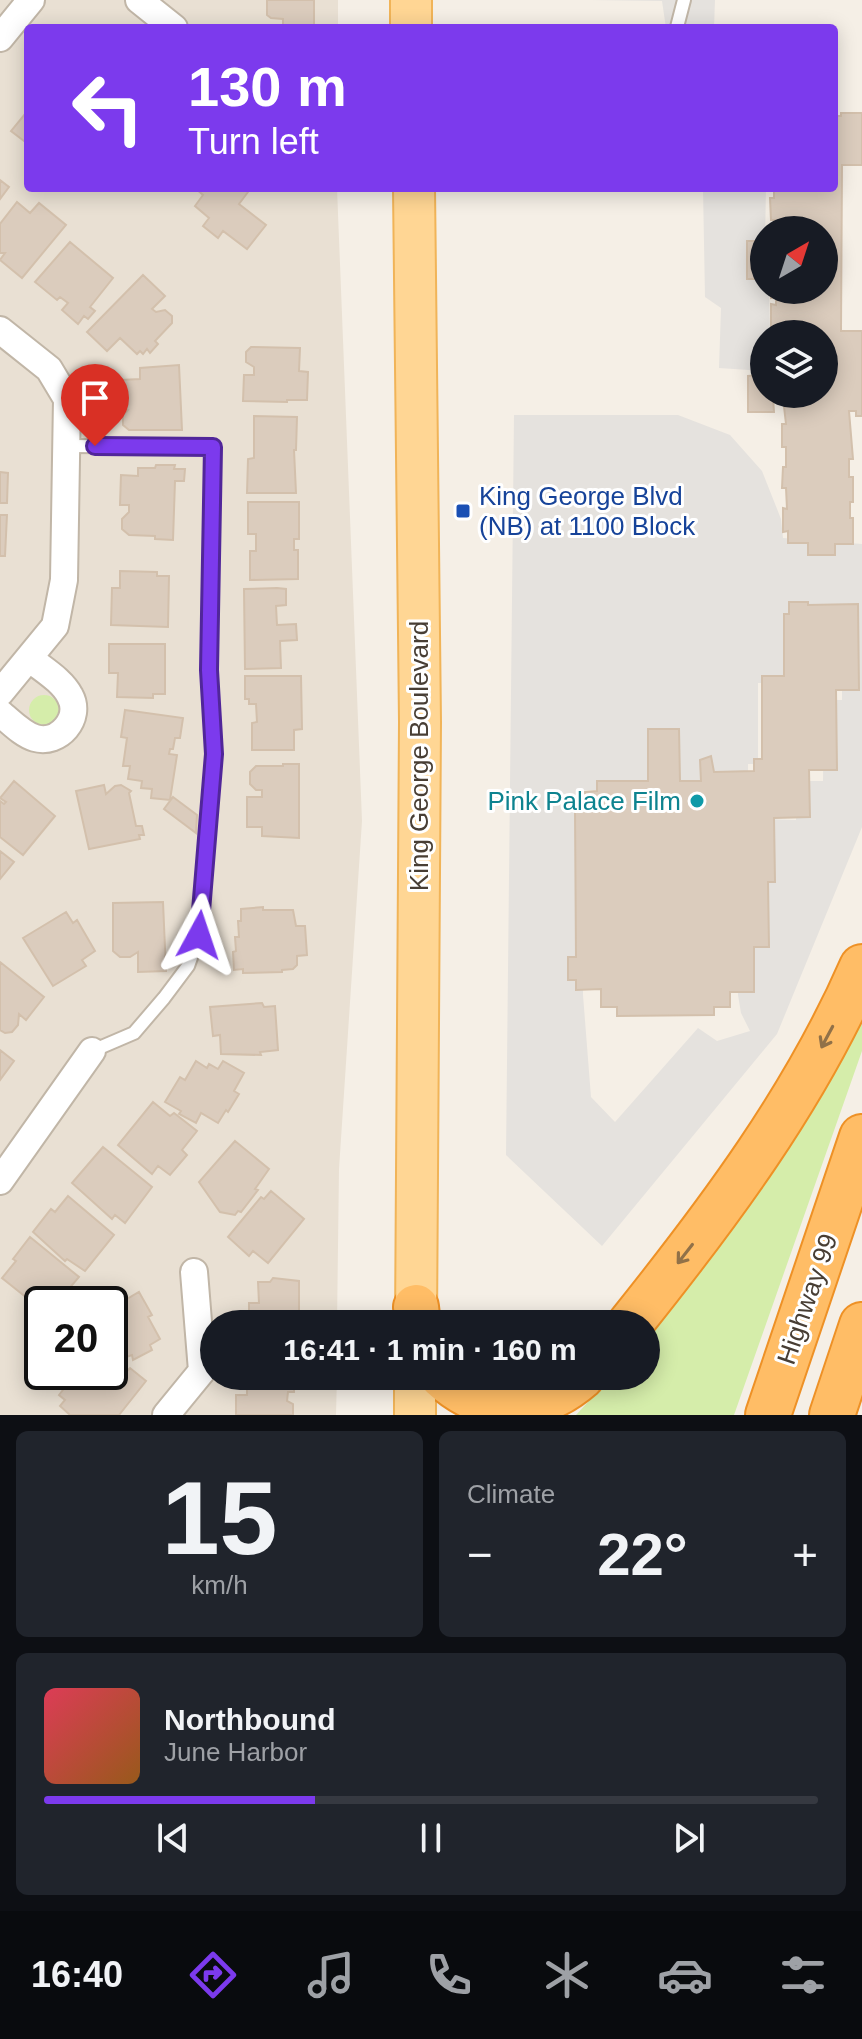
<!DOCTYPE html>
<html lang="en">
<head>
<meta charset="utf-8">
<style>
	:root { --surface:#171b24; --page:#20242c; --text:#f1f3f6; --muted:#9ea1a6; --line:#363941; --accent:#7c3aed }
	body { margin:0; font-family:Arial,sans-serif; background:var(--page); color:var(--text); height:100vh; display:flex; flex-direction:column; font-size:30px; white-space:nowrap }
	* { box-sizing:border-box; margin:0 }
	p { font-size:26px; color:var(--muted) }
	.icon { flex:none; width:44px; height:44px; fill:none; stroke:currentColor; stroke-width:2; stroke-linecap:round; stroke-linejoin:round }
	.map { position:relative; height:1415px; overflow:hidden }
	.details { display:flex; flex-direction:column; gap:16px; padding:16px; background:#0d0f14; flex:1 }
	.details>* { flex:none }
	.banner { position:absolute; left:24px; top:24px; width:814px; height:168px; border-radius:8px; box-shadow:0 4px 20px #0003; background:#7c3aed; color:#fff; overflow:hidden }
	.needle { width:52px; rotate:39deg }
	.controls { position:absolute; left:750px; top:216px; display:grid; gap:16px }
	.controls a { display:grid; place-items:center; width:88px; height:88px; border-radius:50%; background:var(--surface); box-shadow:0 4px 20px #0003; font-size:40px }
	.speed { position:absolute; left:24px; top:1286px; display:flex; gap:16px; font-size:40px; font-weight:700; text-align:center }
	.speed>* { display:grid; place-content:center; width:104px; height:104px; border-radius:50%; background:var(--surface); box-shadow:0 4px 20px #0003; line-height:1 }
	.speed .limit { border:4px solid #111; border-radius:12px; background:#fff; color:#111 }
	.pin { position:absolute; display:grid; place-items:center; width:68px; height:68px; color:#fff; margin:-82px -34px; border-radius:50% 50% 50% 0; rotate:-45deg; box-shadow:0 0 8px #0007 }
	.pin .icon { rotate:45deg }
	.me { position:absolute; width:88px; margin:-44px; rotate:5deg; stroke-linejoin:round; filter:drop-shadow(0 0 6px #0008) }
	.turn { display:flex; align-items:center; gap:28px; height:168px; padding:0 32px; font-size:36px }
	.turn .icon { width:104px; height:104px; stroke-width:2.5 }
	.turn b { display:block; font-size:56px; line-height:68px }
	.big { font-size:60px; font-weight:700; line-height:1.1 }
	.details .widget { flex:1; display:flex; flex-direction:column; justify-content:center; gap:12px; min-width:0; padding:0 28px; border-radius:12px; background:var(--page) }
	.details .dial { align-items:center; gap:0 }
	.dial b { font-size:104px; line-height:1 }
	.song { display:flex; align-items:center; gap:24px }
	.cover { width:96px; height:96px; border-radius:12px; background:linear-gradient(135deg,hsl(350 70% 55%),hsl(30 70% 35%)) }
	.played { height:8px; border-radius:4px; background:linear-gradient(90deg,var(--accent) 35%,var(--line) 35%) }
	.keys { display:flex; justify-content:space-around; direction:ltr }
	.heat { display:flex; justify-content:space-between; align-items:center; font-size:44px; direction:ltr }
	.details .tiles { flex:1; display:grid; gap:16px; grid-template-columns:1fr 1fr }
	.widget:last-child { grid-column:span 2 }
	.trip { position:absolute; left:200px; top:1310px; width:460px; height:80px; border-radius:40px; background:var(--surface); box-shadow:0 4px 20px #0003; font-weight:700; line-height:80px; text-align:center }
	.tabs { display:flex; height:128px; justify-content:space-around; align-items:center; background:#090b0e; color:var(--muted) }
	.tabs .icon { width:56px; height:56px }
	.tabs .on { color:var(--accent) }
	.tabs b { font-size:36px; color:var(--text) }
	.map>svg:first-child { display:block }
	.residential { fill:#e9e0d3; fill-rule:evenodd }
	.green { fill:#d5edaa }
	.parking { fill:#e5e2de; fill-rule:evenodd }
	.building { fill:#dbccbd; stroke:#d3c0ac; stroke-width:2 }
	.lines { fill:none; stroke-linecap:round; stroke-linejoin:round }
	.lane-casing { stroke:#c1b6a7; stroke-width:16 }
	.street-casing { stroke:#c1b6a7; stroke-width:30 }
	.primary-casing { stroke:#f1b458; stroke-width:44 }
	.highway-casing { stroke:#ee9126; stroke-width:48 }
	.lane { stroke:#fff; stroke-width:12 }
	.street { stroke:#fff; stroke-width:26 }
	.primary { stroke:#ffd694; stroke-width:40 }
	.highway { stroke:#ffbd66; stroke-width:44 }
	.oneway { stroke:#917148 }
	.route-casing { stroke:#51269a; stroke-width:20 }
	.route { stroke:#7c3aed; stroke-width:14 }
	.transit-dot { fill:#1a4fb4; stroke:#fff; stroke-width:3 }
	.culture-dot { fill:#0f9aa8; stroke:#fff; stroke-width:3 }
	.labels { text-anchor:middle; stroke-width:6; stroke-linejoin:round; paint-order:stroke }
	.transit-label { font-size:26px; fill:#164399; stroke:#fff; text-anchor:start }
	.street-label { font-size:26px; fill:#483e34; stroke:#fff }
	.culture-label { font-size:26px; fill:#0d838f; stroke:#fff; text-anchor:end }
</style>
</head>
<body>
<div class="map">
<svg width="862" height="1415" viewBox="0 0 862 1415">
	<rect width="100%" height="100%" fill="#f5efe6"/>
	<path class="residential" d="M0 0H338V28H28V188H337L362 821 339 1169 337 1324H214V1376H337L336 1415H0ZM42 1304H110V1372H42Z"/>
	<path class="green" d="M29 710a15 15 0 1 1 30 0a15 15 0 1 1-30 0Z
		M862 1014V1051L734 1415H576L612 1376H646V1337L798 1125 842 1058Z"/>
	<path class="parking" d="M591 0H715L714 28H666L662 1Z
		M703 188H766L764 290H769L770 334H764V371L719 368 721 308 705 297Z
		M514 415H678L730 435 762 471 781 519 783 538 862 544V827L777 1034 602 1246 506 1155ZM783 614H842V700H824L823 781H797L796 820 760 819 738 937V995L741 1013 750 1031 717 1041 698 1028 615 1122 591 1097 583 995V790H723L748 780V764H758V683H783Z"/>
	<path class="building" d="M267 0H314V28H283V19L271 18 267 15Z
		M834 113 835 116H841V113H862V165H842L841 331H862V416H856V411H849L853 459H849V477H853V502H850V518H853V544H835V555H808V543H788V531L783 532V508L787 509 786 488H782L783 467H786V447H782V424H786L783 398H773L774 412H748V376L764 375V394H824V334H775V326L771 327V304L776 305V297L771 298V290H824V230H771V224L775 225V220H771L770 198H774V188H834Z
		M25 114 28 117V144L11 131Z
		M0 180 9 187 0 199Z
		M251 188 239 204 266 225 247 249 223 231 218 238 203 226 209 218 195 206 203 195 195 188Z
		M17 202 30 213 39 203 66 225 22 278 0 260 5 253H0V224Z
		M747 241H764V279H747Z
		M70 242 113 278 90 307 95 311 88 319 84 316 78 324 62 310 68 303 60 297 57 300 35 282Z
		M143 275 165 296 152 309 156 312 165 310 172 316V323L155 341 158 344 150 353 147 349 143 354 140 351 137 354 120 338 107 351 87 332Z
		M251 347 300 348 299 371 308 372 307 400H287V402L243 401 244 375H254V367L246 362V352Z
		M179 365 182 430H129L123 425V415L128 410 122 408 121 380 140 379V368Z
		M254 416 297 417 296 450H294L296 493H247L248 459 254 458Z
		M156 465H175L174 469H185L184 481H175L173 540 155 539V536L129 535 122 529V519L129 512V505H120L121 475 138 476V468H155Z
		M0 472 8 473 7 503H0Z
		M248 502H299V539H294V550H298V579L250 580V551H256V534H248Z
		M0 515H7L5 556H0Z
		M120 571 157 572V576H169L168 627 111 625 112 588H120Z
		M277 588 286 589V605L276 606 277 625 296 624 297 640 280 641 281 668 245 669 244 589Z
		M789 602H808V605L858 604 859 690H836L837 770H809L810 817 774 818 775 882H768L769 947H754V992H730V1007H714V1015L617 1016V1007H601V989L576 990V980H568V957H576L575 810H585V792L597 791V781H648V729H679L680 781H701L700 760 711 756 714 772 754 771V759H762V676H784V614H789Z
		M109 644H165V694H153V698L117 697 118 673H109Z
		M245 676H301L302 729 294 730V750H252V723L257 722 256 704H249V699H245Z
		M125 710 183 718 180 738H175L173 749H170L169 754 177 755 170 800 151 798 152 789 141 788 142 781 128 779 130 766H123L127 738 121 737Z
		M283 764H299V838L262 836V827H247V797H262V790H256L250 784V772L256 766H283Z
		M14 781 55 816 23 855 0 837V801L4 804 6 802 0 798Z
		M104 785 106 794 115 786 121 785 131 791 129 793 136 826H142L144 835H139L140 839 89 849 76 791Z
		M173 797 197 815 196 833 164 809Z
		M0 851 14 862 0 879Z
		M163 902 166 971 138 972V952L130 957H120L113 951V903Z
		M263 907V910H293L296 926H305L307 955 297 956V965L293 969 282 970V972L243 973V969L234 970 233 952 236 951 235 937H239L238 921H241V909Z
		M66 912 73 923 77 920 95 951 82 960 86 966 53 986 23 938Z
		M0 962 44 997 26 1020 19 1014 18 1025 12 1032 5 1033 0 1030Z
		M262 1003 264 1007 275 1006 278 1050 260 1052 261 1055 221 1054 220 1035 213 1036 210 1007Z
		M0 1050 14 1061 0 1080Z
		M196 1061 207 1068 209 1064 218 1069 223 1061 244 1073 234 1091 239 1094 228 1112 226 1110 218 1123 201 1113 196 1123 179 1114 181 1111 165 1102 180 1077 185 1080Z
		M153 1102 170 1116 174 1113 197 1131 182 1150 187 1155 170 1175 158 1166 152 1174 118 1145Z
		M235 1141 269 1169 255 1189 258 1190 241 1212 238 1211 235 1215 220 1212 199 1182Z
		M103 1147 152 1187 125 1223 115 1215 112 1219 72 1183Z
		M271 1191 304 1219 268 1263 253 1251 249 1256 228 1237 261 1197 264 1199Z
		M68 1196 114 1235 85 1271 67 1259 65 1261 33 1232 51 1209 55 1212Z
		M30 1237 79 1277 56 1304H42V1310L2 1278 16 1261 13 1259Z
		M273 1278 299 1281V1312L303 1314V1324H244V1319H249V1303H259L258 1282H270Z
		M139 1292 152 1315 148 1317 160 1339 150 1345 152 1350 133 1360 132 1355 117 1360 113 1354 110 1356V1309Z
		M120 1367 126 1372 130 1368 146 1381 119 1415H70L60 1406 65 1400 59 1395 70 1381 73 1382 86 1372H97L102 1376 110 1372V1368Z
		M247 1376H294V1392H288L287 1401 293 1404V1415H236V1395H247Z"/>
	<g class="lines">
		<defs>
			<path id="lane" d="M677 27 684 0
				M66 446 213 447 209 670 214 754 199 935 188 966 164 998 134 1033 92 1051"/>
			<path id="street" d="M139 0 174 28
				M0 38 31 0
				M0 330 49 369 67 399 64 580 55 626 0 693
				M0 713C11 722 22 734 35 738 59 745 82 718 70 696 62 680 42 669 29 658
				M0 1181 92 1051
				M166 1415 202 1371 194 1272"/>
			<path id="primary" d="M411 0V28
				M414 188 420 722 416 1324
				M415 1415V1376"/>
			<path id="highway" d="M416 1307 418 1324
				M630 1324C719 1213 805 1098 862 967
				M442 1376C485 1415 537 1415 582 1376
				M768 1415 862 1137
				M832 1415 862 1325"/>
		</defs>
		<use href="#lane" class="lane-casing"/>
		<use href="#street" class="street-casing"/>
		<use href="#primary" class="primary-casing"/>
		<use href="#highway" class="highway-casing"/>
		<use href="#lane" class="lane"/>
		<use href="#street" class="street"/>
		<use href="#primary" class="primary"/>
		<use href="#highway" class="highway"/>
	</g>
	<defs><path id="oneway-shaft" d="M-6 0H5M1.5-3L5.5 0L1.5 3" fill="none" stroke-width="1.6" stroke-linecap="round" stroke-linejoin="round" transform="scale(2)"/></defs>
	<g class="oneway">
		<use href="#oneway-shaft" transform="translate(827 1037) rotate(118)"/>
		<use href="#oneway-shaft" transform="translate(685 1254) rotate(128)"/>
	</g>
	<g class="lines">
		<defs>
			<path id="route" d="M95 446 213 447 209 670 214 754 199 935"/>
		</defs>
		<use href="#route" class="route-casing"/>
		<use href="#route" class="route"/>
	</g>
	<rect class="transit-dot" x="455" y="503" width="16" height="16" rx="4"/>
	<circle class="culture-dot" cx="697" cy="801" r="8"/>
	<g class="labels">
		<g class="transit-label">
			<text x="479" y="505">King George Blvd<tspan x="479" dy="30">(NB) at 1100 Block</tspan></text>
		</g>
		<g class="street-label">
			<text transform="translate(419 756) rotate(-90)" y="9">King George Boulevard</text>
			<text transform="translate(807 1299) rotate(-71)" y="9">Highway 99</text>
		</g>
		<g class="culture-label">
			<text x="681" y="810">Pink Palace Film</text>
		</g>
	</g>
</svg>
<div class="controls">
<a><svg class="needle" viewBox="-14 -14 28 28"><path d="M0-13l5 13h-10z" fill="#e53935"/><path d="M0 13l5-13h-10z" fill="#9ea1a6"/></svg></a>
<a><svg class="icon" aria-label="layers" viewBox="0 0 24 24"><path d="M12 4l9 5-9 5-9-5zM3 14l9 5 9-5"/></svg></a>
</div>
<div class="speed"><div class="limit">20</div></div>
<div class="pin" style="left:95px;top:446px;background:#d93025"><svg class="icon" aria-label="arrive" viewBox="0 0 24 24"><path d="M6 21V4h12l-3 4 3 4H6"/></svg></div>
<svg class="me" style="left:199px;top:935px" viewBox="-20 -20 40 40"><path d="M0-17L14 15 0 8-14 15z" fill="#7c3aed" stroke="#fff" stroke-width="4"/></svg>
<div class="trip">16:41 · 1 min · 160 m</div>
<div class="banner">
<div class="turn"><svg class="icon" aria-label="left" viewBox="0 0 24 24"><path d="M17 20v-9H6M10 6l-5 5 5 5"/></svg><div><b>130 m</b>Turn left</div></div>
</div>
</div>
<section class="details">
<div class="tiles">
<div class="widget dial"><b>15</b><p>km/h</p></div>
<div class="widget"><p>Climate</p>
<div class="heat"><a>−</a><b class="big">22°</b><a>+</a></div>
</div>
<div class="widget">
<div class="song"><i class="cover"></i><div><b>Northbound</b><p>June Harbor</p></div></div>
<div class="played"></div>
<div class="keys"><svg class="icon" aria-label="previous" viewBox="0 0 24 24"><path d="M18 5L8 12l10 7zM5 5v14"/></svg><svg class="icon" aria-label="pause" viewBox="0 0 24 24"><path d="M8 5v14M16 5v14"/></svg><svg class="icon" aria-label="next" viewBox="0 0 24 24"><path d="M6 5l10 7-10 7zM19 5v14"/></svg></div>
</div>
</div>
</section>
<nav class="tabs">
<b>16:40</b>
<svg class="icon on" aria-label="directions" viewBox="0 0 24 24"><path d="M12 3l9 9-9 9-9-9zM9 14v-3h6M13 9l2 2-2 2"/></svg>
<svg class="icon" aria-label="music" viewBox="0 0 24 24"><path d="M9 18V5l10-2v13"/><circle cx="6" cy="18" r="3"/><circle cx="16" cy="16" r="3"/></svg>
<svg class="icon" aria-label="phone" viewBox="0 0 24 24"><path d="M5 4h4l2 5-3 2q2 4 5 5l2-3 5 2v4C11 20 4 13 5 4z"/></svg>
<svg class="icon" aria-label="climate" viewBox="0 0 24 24"><path d="M12 3v18M4 7l16 10M4 17L20 7"/></svg>
<svg class="icon" aria-label="car" viewBox="0 0 24 24"><path d="M5 17H2v-5l4-1 3-4h7l3 4 3 1v5h-3M9 17h6M6 11h13"/><circle cx="7" cy="17" r="2"/><circle cx="17" cy="17" r="2"/></svg>
<svg class="icon" aria-label="filters" viewBox="0 0 24 24"><path d="M4 7h16M4 17h16"/><circle cx="9" cy="7" r="2"/><circle cx="15" cy="17" r="2"/></svg>
</nav>
</body>
</html>
